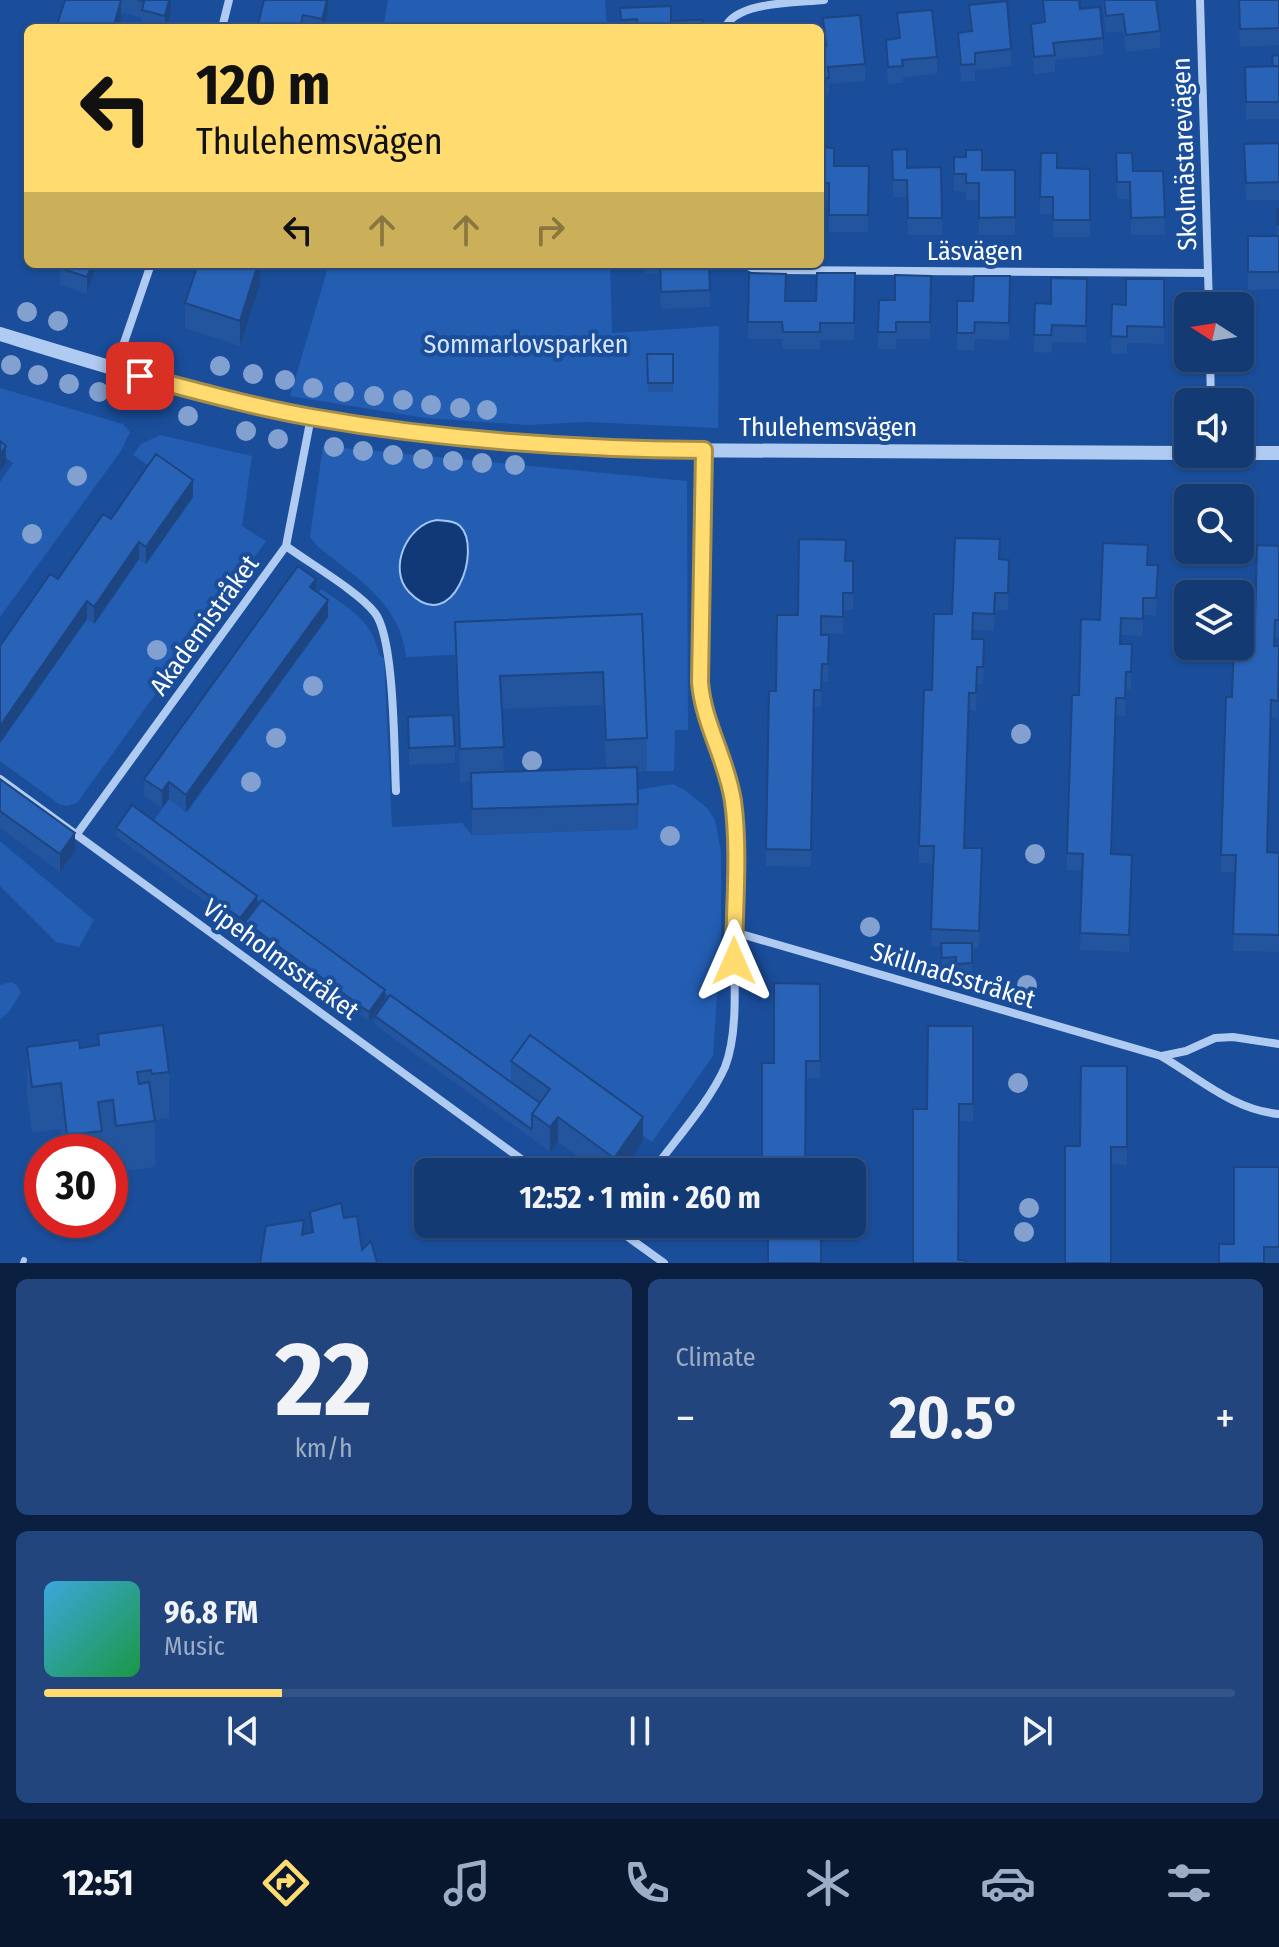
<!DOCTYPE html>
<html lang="en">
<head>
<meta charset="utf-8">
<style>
	:root { --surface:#143a74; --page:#21457c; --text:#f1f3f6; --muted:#9dadc5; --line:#335486; --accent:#ffdb70 }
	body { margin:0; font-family:"Fira Sans Condensed",sans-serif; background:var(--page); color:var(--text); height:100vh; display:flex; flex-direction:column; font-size:30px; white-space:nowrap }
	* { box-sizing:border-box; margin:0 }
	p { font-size:26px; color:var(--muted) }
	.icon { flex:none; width:44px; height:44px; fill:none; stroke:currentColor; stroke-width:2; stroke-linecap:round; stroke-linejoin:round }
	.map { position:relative; height:1263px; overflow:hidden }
	.sheet { display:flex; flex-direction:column; gap:16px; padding:16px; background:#0b2040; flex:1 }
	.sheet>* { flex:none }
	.hud { position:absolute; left:24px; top:24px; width:800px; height:244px; border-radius:12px; box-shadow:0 2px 6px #0004,0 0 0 2px var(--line); background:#ffdb70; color:#111; overflow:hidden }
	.needle { width:52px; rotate:282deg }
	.buttons { position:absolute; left:1174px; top:292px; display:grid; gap:16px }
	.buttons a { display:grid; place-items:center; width:80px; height:80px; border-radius:12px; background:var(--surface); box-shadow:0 2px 6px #0004,0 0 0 2px var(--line); font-size:40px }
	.speed { position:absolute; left:24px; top:1134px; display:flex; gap:16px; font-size:40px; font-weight:700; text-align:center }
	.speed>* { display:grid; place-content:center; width:104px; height:104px; border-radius:50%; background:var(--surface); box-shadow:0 2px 6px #0004,0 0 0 2px var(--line); line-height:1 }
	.speed .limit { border:12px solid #d22; background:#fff; color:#111 }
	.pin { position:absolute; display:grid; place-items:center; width:68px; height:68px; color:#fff; margin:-34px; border-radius:16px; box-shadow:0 4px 12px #0006 }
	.me { position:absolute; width:88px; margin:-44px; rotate:0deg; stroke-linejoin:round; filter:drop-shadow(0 0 6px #0008) }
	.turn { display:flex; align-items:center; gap:28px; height:168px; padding:0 40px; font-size:36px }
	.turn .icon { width:104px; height:104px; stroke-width:2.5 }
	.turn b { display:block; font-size:56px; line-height:68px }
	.lanes { display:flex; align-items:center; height:76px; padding:0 40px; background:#0003; justify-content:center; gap:40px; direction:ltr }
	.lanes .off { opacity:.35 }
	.big { font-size:60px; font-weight:700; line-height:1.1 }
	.sheet .widget { flex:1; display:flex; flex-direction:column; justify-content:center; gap:12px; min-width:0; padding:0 28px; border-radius:12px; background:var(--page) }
	.sheet .dial { align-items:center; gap:0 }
	.dial b { font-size:104px; line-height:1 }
	.song { display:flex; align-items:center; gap:24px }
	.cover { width:96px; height:96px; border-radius:12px; background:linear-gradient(135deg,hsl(200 70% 55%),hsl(140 70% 35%)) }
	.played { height:8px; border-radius:4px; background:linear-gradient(90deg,var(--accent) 20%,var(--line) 20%) }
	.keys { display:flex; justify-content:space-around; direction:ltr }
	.heat { display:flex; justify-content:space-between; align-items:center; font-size:44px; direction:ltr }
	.sheet .tiles { flex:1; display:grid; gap:16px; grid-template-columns:1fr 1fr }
	.widget:last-child { grid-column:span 2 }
	.trip { position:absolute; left:414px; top:1158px; width:452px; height:80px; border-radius:12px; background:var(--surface); box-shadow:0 2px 6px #0004,0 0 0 2px var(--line); font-weight:700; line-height:80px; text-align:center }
	.menu { display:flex; height:128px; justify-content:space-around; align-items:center; background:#08172e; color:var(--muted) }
	.menu .icon { width:56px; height:56px }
	.menu .selected { color:var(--accent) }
	.menu b { font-size:36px; color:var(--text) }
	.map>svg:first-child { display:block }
	.green { fill:#235eb3 }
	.water { fill:#113978; stroke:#a3c5f3; stroke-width:2 }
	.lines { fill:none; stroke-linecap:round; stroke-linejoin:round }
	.service { stroke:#b0cbf1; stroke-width:6 }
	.minor { stroke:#b0cbf1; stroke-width:8 }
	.tertiary { stroke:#b0cbf1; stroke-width:14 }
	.tree { fill:#82a1d0 }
	.wall { fill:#23559e; fill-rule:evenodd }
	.shaded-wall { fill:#1d4581 }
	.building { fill:#2963b8; stroke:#1d4581; stroke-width:2 }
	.route-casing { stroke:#a68e49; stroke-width:20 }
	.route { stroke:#ffdb70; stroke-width:14 }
	.labels { text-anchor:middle; stroke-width:8; stroke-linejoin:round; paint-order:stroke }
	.street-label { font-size:26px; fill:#fff; stroke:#1a4d9a }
	.park-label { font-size:26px; fill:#d7e6fc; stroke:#1a4d9a }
</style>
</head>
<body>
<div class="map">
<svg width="1279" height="1263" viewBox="0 0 1279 1263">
	<rect width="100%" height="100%" fill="#1a4d9a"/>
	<path class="green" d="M388 0H605L607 28H383Z
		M329 264H610L612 333 719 326 718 428 586 422 528 425 425 418 290 396Z
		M0 388 123 424 130 432 121 451 0 617V482L13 463 0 454Z
		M160 435 252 456 242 526 266 541 77 803 67 806 59 804 0 761V743L87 619 95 623 139 559 146 564 193 496 133 455 141 444Z
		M323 446 687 481 688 730H675L674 771H647L642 647 406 657C401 604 356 577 318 547L310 537Z
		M321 589C347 607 374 621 379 655L384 658 392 827 462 823 472 835 638 829V790L673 784 686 791 707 808 715 820 721 851V933L713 1056 652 1142 530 1057 509 1084 152 823 169 799 187 812 327 618 310 605Z
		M0 841 94 920 79 947 56 942 0 886Z
		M11 982 17 985 21 993 8 1013 0 1019V985Z"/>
	<path class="water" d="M437 520C444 521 454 520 460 526 483 548 453 638 409 592 387 569 407 524 437 520Z"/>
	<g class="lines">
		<path class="service" d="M23 1263 24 1260"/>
		<path class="minor" d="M1200 0 1209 306
			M222 28 229 0
			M725 28C736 1 797 3 824 0
			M744 264 752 268 779 270 1208 273
			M1210 358 1211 402
			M115 369 151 264
			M286 546C309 563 359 592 375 613 395 639 394 754 396 791
			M0 779 539 1172
			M77 834 286 546 311 417
			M734 932 1161 1056C1199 1078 1233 1110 1279 1114
			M1162 1056 1186 1051 1215 1038 1233 1037 1279 1044
			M652 1172C675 1140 709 1103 725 1067 740 1029 733 968 734 927 734 885 739 841 732 799 726 759 703 722 700 682L704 450
			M610 1224 664 1263"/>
		<path class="tertiary" d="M0 334C85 360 171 387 258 406 387 434 520 445 651 450L1188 453
			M1240 453H1279"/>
	</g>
	<g class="tree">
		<circle cx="27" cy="312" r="10"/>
		<circle cx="58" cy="321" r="10"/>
		<circle cx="11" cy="365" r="10"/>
		<circle cx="220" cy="366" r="10"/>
		<circle cx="253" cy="374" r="10"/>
		<circle cx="38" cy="375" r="10"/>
		<circle cx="285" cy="380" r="10"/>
		<circle cx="69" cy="384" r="10"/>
		<circle cx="313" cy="388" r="10"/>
		<circle cx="99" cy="392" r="10"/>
		<circle cx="344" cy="392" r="10"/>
		<circle cx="374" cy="396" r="10"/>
		<circle cx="129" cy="399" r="10"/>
		<circle cx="403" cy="400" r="10"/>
		<circle cx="431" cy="405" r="10"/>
		<circle cx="460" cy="408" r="10"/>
		<circle cx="487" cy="410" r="10"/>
		<circle cx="188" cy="416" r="10"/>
		<circle cx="246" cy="431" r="10"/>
		<circle cx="278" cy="439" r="10"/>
		<circle cx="334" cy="447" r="10"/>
		<circle cx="363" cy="451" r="10"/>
		<circle cx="393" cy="455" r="10"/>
		<circle cx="423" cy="459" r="10"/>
		<circle cx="453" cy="461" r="10"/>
		<circle cx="482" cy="463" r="10"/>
		<circle cx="515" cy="465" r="10"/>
		<circle cx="77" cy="476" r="10"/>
		<circle cx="32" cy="534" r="10"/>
		<circle cx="157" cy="650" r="10"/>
		<circle cx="313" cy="686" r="10"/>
		<circle cx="1021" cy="734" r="10"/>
		<circle cx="276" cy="738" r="10"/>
		<circle cx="532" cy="761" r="10"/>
		<circle cx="251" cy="782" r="10"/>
		<circle cx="670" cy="836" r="10"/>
		<circle cx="1035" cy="854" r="10"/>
		<circle cx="870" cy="927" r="10"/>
		<circle cx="1027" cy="985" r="10"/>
		<circle cx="1018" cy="1083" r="10"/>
		<circle cx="1029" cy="1208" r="10"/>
		<circle cx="1024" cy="1232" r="10"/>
	</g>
	<path class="wall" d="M65 0H171V10L167 28 142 27V18L121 13 118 28H56Z
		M328 0V12L324 28H257Z
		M1042 0H1079L1080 9 1103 38V55L1055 60V72L1034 74 1031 41V24L1043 22Z
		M1102 0H1156L1160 31V48L1126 52 1123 31 1106 33Z
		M1238 0H1279V45L1240 47Z
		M969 5 1011 49V66L975 70V81L961 82 958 50V33L970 32Z
		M620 8 671 21 703 28H621Z
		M897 13 937 57V74L903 77V83L888 84 886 57V40L898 39Z
		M823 18 865 64V81L829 84V95L820 96V46H824Z
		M1279 55V119H1246L1245 67 1273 66Z
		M28 128V162L24 161V144Z
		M1279 143V200H1246L1244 144Z
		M820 147 834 166H869L868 232H829V200H820Z
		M892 150 907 168 941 167 942 235H908L907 197H893Z
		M1041 153 1057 168 1090 169V237H1053V214H1040Z
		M1116 153 1133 171H1163L1165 235H1131L1130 199H1117Z
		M954 157 982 170H1015V235H979V200H966V192L954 191Z
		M1277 209H1279V289L1248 290V236H1277Z
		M61 264H97L87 294 60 285V268Z
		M198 264H265L263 269 260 267V284L240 346 185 328V303Z
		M643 264H709L710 307 661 309 659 274H644Z
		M749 273 785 301H816L855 273 854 340H820V349H783L782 339H748Z
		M931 276 930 339H896V349H878L879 300H895Z
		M1010 276 1009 340 975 339 974 350H957V301H973Z
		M1087 279 1086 343 1052 342 1051 353 1034 352 1035 303 1051 304Z
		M1164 279V344L1127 343V354H1111L1112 304 1126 305Z
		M647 354H673V392H648Z
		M193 497 146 564 139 559 94 624 87 619 58 579 111 519Z
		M1279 546V637H1275V646H1279L1278 718 1271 717 1267 852 1279 853V952L1233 951 1235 872H1221V855L1232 697Z
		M999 559 1009 560 1008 610H995L994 631 973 630 972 639 984 656 983 684H977L976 711 969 710 965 848 982 866 979 948H972V972H956V966H942L941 947 931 946 933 864 919 863V846L952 614Z
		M845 561H853V610H843V634L821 633V635H829L828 681H822L821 707H814L811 867 766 866 769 691H776L798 615Z
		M1148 565 1158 582 1156 616 1143 615V636L1121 635V644L1132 661 1131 689H1126L1125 716 1116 715 1112 854 1132 872 1129 952 1080 950 1082 871 1067 870V853L1079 695 1100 620Z
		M316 592 328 617 186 812 169 799 162 808 144 796V779Z
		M642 614 647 738V771L637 772 638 829 472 835 471 781 460 782 455 655V622ZM603 705 606 768 504 771 502 709Z
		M408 717 455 746V763L409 765Z
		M0 779 75 851 60 872 0 828Z
		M116 828 257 905 240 927 116 836Z
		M245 922 385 999 369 1021 245 931Z
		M820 984V1078H806L774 1063Z
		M375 1016 511 1083V1061L643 1142 622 1172H599L558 1142 550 1152 532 1139V1136L531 1138 375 1025Z
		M973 1026V1121H959L913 1263 927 1109Z
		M98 1034 169 1072V1118L155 1120V1167L116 1172 113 1146 102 1148V1152H64L61 1129 32 1133 27 1094V1047L80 1048 98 1046Z
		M1127 1066V1165L1111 1164 1080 1146Z
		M1279 1167V1263H1219L1234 1244Z
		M761 1224H812L768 1239H761Z"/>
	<path class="shaded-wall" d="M121 0V17L118 28H113Z
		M169 0H171V10L167 28H165V16Z
		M327 0H328V12L324 28H322V19Z
		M92 264H97L87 294V277Z
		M258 264H260V284L240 346V321Z
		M6 446V463L0 471V454Z
		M193 480V497L146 564V547Z
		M139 542V559L94 624V607Z
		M316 579V596L310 587Z
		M328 600V617L186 812V795Z
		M87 601V619L0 743V726Z
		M169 782V799L162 808V791Z
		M75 833V851L60 872V854Z
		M257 896V905L240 927V918Z
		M385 990V999L369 1021V1012Z
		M558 1117V1142L550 1152V1127Z
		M643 1117V1142L622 1172H614V1158Z"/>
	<path class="building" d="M65 0H121L113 28H56Z
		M138 0H169L165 16 142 10 144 2Z
		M264 0H327L322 19 303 15 300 28H257Z
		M1043 0H1079L1080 9 1100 7 1103 38 1053 43 1055 55 1034 57 1031 24 1045 22Z
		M1104 0H1156L1160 31 1126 35 1123 14 1106 16Z
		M1239 0H1279V28L1240 29Z
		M1007 1 1011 49 975 53V64L961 65 958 33 972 31 969 5Z
		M671 6V21L703 20V28H653V24L638 25 637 19 621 20 620 8Z
		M932 10 937 57 902 60 903 66 888 67 886 40 900 38 897 13Z
		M860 15 865 64 828 67 829 78 820 79V46H826L823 18Z
		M1279 55V66H1273L1272 56Z
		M1279 66V102H1246L1245 67Z
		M28 128V145L24 144Z
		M1279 143V182L1246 183 1244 144Z
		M820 147 834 148V166H869L868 215H829V183H820Z
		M907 149V168L941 167 942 218H908L907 180H893L892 150Z
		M966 150H982V170H1015V217L979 218V183H966V174H954V157H966Z
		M1041 153H1057V168L1090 169V220H1053V197H1040Z
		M1116 153H1132L1133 171H1163L1165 217 1131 218 1130 182H1117Z
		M1277 209H1279V225H1277Z
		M1248 236H1279V272H1248Z
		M61 264H92L87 277 60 268Z
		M198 264H258L240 321 185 303Z
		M660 264H709L710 290 661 292Z
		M749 273 786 274 785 301H816L817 273H855L854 323H820V332H783L782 322H748Z
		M895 275 931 276 930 322H896V332H878L879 300H895Z
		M974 276H1010L1009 323 975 322 974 333H957V301H973Z
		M1051 278 1087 279 1086 326 1052 325 1051 335H1034L1035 303 1051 304Z
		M1126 279H1164V327L1127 326V337L1111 336 1112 304 1126 305Z
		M647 354H673V383H648Z
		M0 441 6 446 0 454Z
		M156 454 193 480 146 547 139 542 94 607 87 601 0 726V646L50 574 58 579 103 514 111 519Z
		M955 538 1000 539 999 559 1009 560 1008 593H995L994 614 973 613 972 639H984L983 667H977L976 693H969L964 848H982L979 931 931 929 934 846H919L924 690H932L934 614H952Z
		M799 539 846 540 845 561H853V593H843V617L821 616V635H829L828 664H822L821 690H814L811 850 766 849 769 691H776L777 615H798Z
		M1103 543 1148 545 1147 565H1158L1156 598H1143V619L1121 618 1120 644H1132L1131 672H1126L1125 698H1116L1111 854 1132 855 1129 935 1080 933 1083 854 1067 853 1072 695H1079L1081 619 1100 620Z
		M1257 545 1279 546V620H1275L1274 646H1279L1278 701 1271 700 1267 852 1279 853V935L1233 934 1236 855H1221L1226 697H1232L1234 646H1240V621L1255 622Z
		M298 566 316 579 310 587 328 600 186 795 169 782 162 791 144 779Z
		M642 614 647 738 606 740 603 672 500 676 504 747 460 749 455 622Z
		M453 715 455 746 409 748 408 717Z
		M637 767 638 804 472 809 471 773Z
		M0 779 75 833 60 854 0 811Z
		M132 805 257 896 240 918 116 828Z
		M262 900 385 990 369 1012 245 922Z
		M941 943H972V963L956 964V957L942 958Z
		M774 983 820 984V1061H806L805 1172H762V1063H774Z
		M390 995 540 1103 532 1114V1127L531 1129 375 1016Z
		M163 1025 169 1072 152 1074 151 1070 137 1072 139 1084 149 1082 155 1121 116 1126 113 1100 98 1102 102 1131 67 1135 61 1083 32 1087 27 1047 79 1040 80 1048 99 1045 98 1034Z
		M928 1026H973V1104H959L958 1260H965V1263H913V1109H927Z
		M530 1035 643 1117 614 1158 558 1117 550 1127 532 1114 550 1089 511 1061Z
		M1081 1066H1127V1147H1111V1263H1065V1146H1080Z
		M1234 1167H1279V1247H1264V1263H1219V1244H1234Z
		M341 1203 344 1218 357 1216 362 1250 371 1241 377 1263H260L266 1226 304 1220 302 1235 313 1232 310 1212Z
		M768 1224H812V1239H821V1263H768Z"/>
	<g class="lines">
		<defs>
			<path id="route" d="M140 376C197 391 254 407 311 417 441 440 573 449 704 450L700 682C703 723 727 760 733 801 740 853 734 909 734 961"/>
		</defs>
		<use href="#route" class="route-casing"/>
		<use href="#route" class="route"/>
	</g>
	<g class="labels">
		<g class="street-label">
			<text transform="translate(1184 154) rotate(-92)" y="9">Skolmästarevägen</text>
			<text x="975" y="260">Läsvägen</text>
			<text x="828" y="436">Thulehemsvägen</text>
			<text transform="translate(204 625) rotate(-54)" y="9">Akademistråket</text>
			<text transform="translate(281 959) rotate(36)" y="9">Vipeholmsstråket</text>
			<text transform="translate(953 975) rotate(17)" y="9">Skillnadsstråket</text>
		</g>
		<g class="park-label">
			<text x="526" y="353">Sommarlovsparken</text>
		</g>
	</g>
</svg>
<div class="buttons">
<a><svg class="needle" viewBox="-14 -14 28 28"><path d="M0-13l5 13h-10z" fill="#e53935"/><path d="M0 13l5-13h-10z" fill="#9dadc5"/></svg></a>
<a><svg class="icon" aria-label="sound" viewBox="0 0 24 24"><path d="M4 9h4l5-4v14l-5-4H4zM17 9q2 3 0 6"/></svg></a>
<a><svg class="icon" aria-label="search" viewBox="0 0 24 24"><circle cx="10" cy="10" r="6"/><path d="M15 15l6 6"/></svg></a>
<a><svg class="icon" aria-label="layers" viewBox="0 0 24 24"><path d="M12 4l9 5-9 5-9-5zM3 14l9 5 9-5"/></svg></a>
</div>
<div class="speed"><div class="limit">30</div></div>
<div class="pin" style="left:140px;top:376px;background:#d93025"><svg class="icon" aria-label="arrive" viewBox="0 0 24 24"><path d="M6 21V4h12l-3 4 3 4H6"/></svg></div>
<svg class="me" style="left:734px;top:961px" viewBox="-20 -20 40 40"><path d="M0-17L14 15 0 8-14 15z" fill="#ffdb70" stroke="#fff" stroke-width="4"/></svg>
<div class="trip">12:52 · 1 min · 260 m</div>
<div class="hud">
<div class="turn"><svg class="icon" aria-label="left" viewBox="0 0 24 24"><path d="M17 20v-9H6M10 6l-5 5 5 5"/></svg><div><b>120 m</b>Thulehemsvägen</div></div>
<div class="lanes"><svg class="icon" aria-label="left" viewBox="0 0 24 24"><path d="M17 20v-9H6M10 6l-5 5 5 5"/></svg><svg class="icon off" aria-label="ahead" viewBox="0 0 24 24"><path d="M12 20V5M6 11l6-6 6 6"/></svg><svg class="icon off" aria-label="ahead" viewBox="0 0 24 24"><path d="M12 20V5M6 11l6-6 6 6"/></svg><svg class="icon off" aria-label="right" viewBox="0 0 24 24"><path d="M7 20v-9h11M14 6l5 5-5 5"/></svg></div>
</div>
</div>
<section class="sheet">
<div class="tiles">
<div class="widget dial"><b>22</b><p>km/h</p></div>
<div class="widget"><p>Climate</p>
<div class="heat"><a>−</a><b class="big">20.5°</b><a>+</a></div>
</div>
<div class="widget">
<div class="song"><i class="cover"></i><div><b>96.8 FM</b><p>Music</p></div></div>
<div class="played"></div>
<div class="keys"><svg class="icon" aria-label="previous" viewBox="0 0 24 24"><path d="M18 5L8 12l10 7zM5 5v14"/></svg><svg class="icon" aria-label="pause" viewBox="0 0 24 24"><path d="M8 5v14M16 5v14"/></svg><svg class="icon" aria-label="next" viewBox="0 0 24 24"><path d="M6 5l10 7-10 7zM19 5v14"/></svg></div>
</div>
</div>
</section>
<nav class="menu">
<b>12:51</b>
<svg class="icon selected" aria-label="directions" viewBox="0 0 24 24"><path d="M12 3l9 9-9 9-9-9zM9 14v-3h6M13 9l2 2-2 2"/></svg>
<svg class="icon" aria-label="music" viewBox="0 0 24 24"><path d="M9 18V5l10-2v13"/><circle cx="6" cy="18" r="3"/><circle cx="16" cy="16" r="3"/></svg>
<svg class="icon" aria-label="phone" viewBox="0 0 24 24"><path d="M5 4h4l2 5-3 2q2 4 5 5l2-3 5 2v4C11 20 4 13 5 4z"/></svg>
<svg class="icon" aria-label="climate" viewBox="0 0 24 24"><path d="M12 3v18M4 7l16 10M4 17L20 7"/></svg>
<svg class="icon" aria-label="car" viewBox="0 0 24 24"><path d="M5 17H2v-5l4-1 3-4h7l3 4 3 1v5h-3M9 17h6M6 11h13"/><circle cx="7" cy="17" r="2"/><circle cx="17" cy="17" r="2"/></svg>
<svg class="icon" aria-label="filters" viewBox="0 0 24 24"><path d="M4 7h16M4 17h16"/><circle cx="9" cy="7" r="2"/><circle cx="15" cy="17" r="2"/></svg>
</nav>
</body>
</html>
